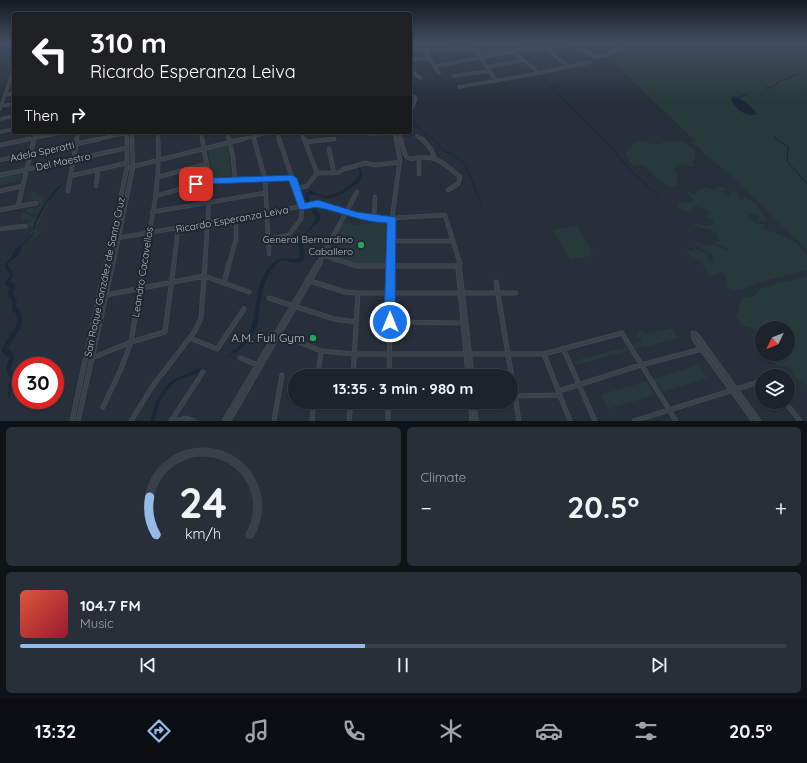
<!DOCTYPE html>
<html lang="en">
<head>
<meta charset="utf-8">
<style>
	:root { --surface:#1c232c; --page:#292f38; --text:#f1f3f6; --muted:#a0a4a9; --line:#3a4048; --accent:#94baec }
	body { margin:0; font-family:Quicksand,sans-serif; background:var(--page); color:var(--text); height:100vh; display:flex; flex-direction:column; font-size:15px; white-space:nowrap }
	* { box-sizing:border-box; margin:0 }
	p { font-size:13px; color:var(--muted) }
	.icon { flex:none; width:22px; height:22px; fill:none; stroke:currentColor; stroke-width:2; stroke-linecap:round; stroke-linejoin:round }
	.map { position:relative; height:421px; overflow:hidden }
	.details { display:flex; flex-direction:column; gap:6px; padding:6px; background:#0f1318; flex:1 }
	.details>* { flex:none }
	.hud { position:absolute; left:12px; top:12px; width:400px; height:122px; border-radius:4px; box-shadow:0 1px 3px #0004,0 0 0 1px var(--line); background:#202124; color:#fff; overflow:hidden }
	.needle { width:26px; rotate:227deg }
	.buttons { position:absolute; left:755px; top:321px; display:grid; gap:8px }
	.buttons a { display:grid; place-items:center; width:40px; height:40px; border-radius:50%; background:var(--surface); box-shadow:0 1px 3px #0004,0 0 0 1px var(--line); font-size:20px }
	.speed { position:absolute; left:12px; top:357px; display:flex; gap:8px; font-size:20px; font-weight:700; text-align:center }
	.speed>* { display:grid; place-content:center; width:52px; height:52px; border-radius:50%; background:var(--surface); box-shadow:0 1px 3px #0004,0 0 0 1px var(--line); line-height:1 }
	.speed .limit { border:6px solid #d22; background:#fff; color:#111 }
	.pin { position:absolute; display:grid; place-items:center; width:34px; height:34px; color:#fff; margin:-17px; border-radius:8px; box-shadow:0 2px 6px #0006 }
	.me { position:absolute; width:44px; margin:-22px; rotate:0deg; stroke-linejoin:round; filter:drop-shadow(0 0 3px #0008) }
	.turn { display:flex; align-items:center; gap:14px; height:84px; padding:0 12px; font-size:18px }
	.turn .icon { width:52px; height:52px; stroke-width:2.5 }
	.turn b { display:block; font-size:28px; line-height:34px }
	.then { display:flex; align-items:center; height:38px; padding:0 12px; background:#0003; gap:8px; font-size:15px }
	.big { font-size:30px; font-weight:700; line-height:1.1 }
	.details .tile { flex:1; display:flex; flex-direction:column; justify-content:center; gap:6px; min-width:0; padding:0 14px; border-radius:6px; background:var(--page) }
	.details .dial { align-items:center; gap:0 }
	.dial svg { height:104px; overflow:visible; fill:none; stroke:var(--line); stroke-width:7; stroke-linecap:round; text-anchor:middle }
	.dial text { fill:var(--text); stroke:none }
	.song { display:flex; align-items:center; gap:12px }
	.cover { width:48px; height:48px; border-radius:6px; background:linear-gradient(135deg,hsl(10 70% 55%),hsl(350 70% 35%)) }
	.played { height:4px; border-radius:2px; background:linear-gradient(90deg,var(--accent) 45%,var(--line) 45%) }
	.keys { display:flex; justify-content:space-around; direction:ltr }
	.heat { display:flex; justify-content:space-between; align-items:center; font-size:22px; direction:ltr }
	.details .tiles { flex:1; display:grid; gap:6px; grid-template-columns:1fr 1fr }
	.tile:last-child { grid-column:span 2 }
	.trip { position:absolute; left:288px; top:369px; width:230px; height:40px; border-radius:20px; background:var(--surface); box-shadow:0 1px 3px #0004,0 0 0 1px var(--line); font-weight:700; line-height:40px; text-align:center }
	.menu { display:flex; height:64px; justify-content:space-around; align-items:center; background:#0b0e12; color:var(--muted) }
	.menu .icon { width:28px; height:28px }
	.menu .selected { color:var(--accent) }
	.menu b { font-size:18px; color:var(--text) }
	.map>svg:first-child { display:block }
	.green { fill:#28393b }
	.water { fill:#1a2736 }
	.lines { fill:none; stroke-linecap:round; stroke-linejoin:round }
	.stream { stroke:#1a2736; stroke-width:1 }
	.minor-far2-casing { stroke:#424a53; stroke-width:3.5 }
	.minor-far1-casing { stroke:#424a53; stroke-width:4.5 }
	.minor-casing { stroke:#424a53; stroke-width:5 }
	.minor-far2 { stroke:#39414a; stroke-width:2.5 }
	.minor-far1 { stroke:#39414a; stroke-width:3 }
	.minor { stroke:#39414a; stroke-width:3.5 }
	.route { fill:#1a73e8; stroke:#114b97 }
	.leisure-dot { fill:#2e9e5b; stroke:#1e262f; stroke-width:1.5 }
	.labels { text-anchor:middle; stroke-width:4; stroke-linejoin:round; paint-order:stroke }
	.street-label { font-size:10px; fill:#b5bcc6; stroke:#1e262f }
	.poi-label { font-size:10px; fill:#b5bcc6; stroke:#1e262f; text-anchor:end }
	.near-poi-label { font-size:12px; fill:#b5bcc6; stroke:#1e262f; text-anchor:end }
</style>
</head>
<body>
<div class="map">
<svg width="807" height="421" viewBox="0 0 807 421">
	<rect width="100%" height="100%" fill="#262f3a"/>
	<path class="green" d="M481 42H490L492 44 500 43 509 52 483 57 476 47 484 46Z
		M648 42H807V250L724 169 705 155 698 146 693 145 692 141H695L612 61Z
		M680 140 684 142 695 150V157L692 162 695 167 680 164 674 169 678 175 676 178 678 186 670 187 659 181 644 165H635L629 162V159L624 154 632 149V145L640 141 659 145 663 142Z
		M227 145 232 175 213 178 208 150Z
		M130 169H131L117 236 114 237Z
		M23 172 21 181 0 185V177Z
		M718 186 727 189 718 192H722L729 197 730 191 737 192 740 196V200L744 201 743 198C757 200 760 212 767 219L765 222 761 221 759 222 756 219 759 218 758 215 749 214V217L752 218 754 223 763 224 765 226 763 229 765 230 779 234 798 244 807 255V270L760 282 743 289 732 290 728 287C726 280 727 273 719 271V273L713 276 709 275C706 269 702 263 697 259 693 256 689 257 686 252L688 250 694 251V248L708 254 709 261 712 262 713 261 712 255 699 247 691 239 707 247 712 244 731 252 725 247 714 243V240L720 242C718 239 717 235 716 233 710 227 700 229 693 225L696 223 705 226 714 224 712 220 706 216 709 212 705 209 694 206 690 212 680 209 677 204 693 202V200L688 194V192L696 194 697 191 706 187 714 190 718 188 717 187Z
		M35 191 36 194 41 198 47 195 42 200 43 203 48 198 49 199 46 208 38 211 44 212 35 229 38 230 36 233 43 230 35 238 28 241 34 236 30 234 34 226H30L28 230 23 228 31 220 21 219 22 215 20 214 23 212 30 215 31 217 35 218 38 216 26 211 28 209 33 207V209L35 210 41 206 40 203 33 205 39 200H31L32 194H28Z
		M374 220H389L387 264H358L328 255 339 236 336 234 342 223 353 225 373 223Z
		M577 226 594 255 570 260 553 230Z
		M115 241 75 421H73L112 242Z
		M807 276V386L794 376 788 366H778L773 362 775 359 772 355 766 356 765 354H788V328H762V338L752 328 741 325 736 316 740 307 739 303 743 297H753L761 288 770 287 778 282 791 281Z
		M672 328 679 338 636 349 633 344 642 342 636 332 643 331 645 334Z
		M626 347 628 351 576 365 574 361Z
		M698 365 707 378 662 392 654 379Z
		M647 381 655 395 608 409 600 395Z"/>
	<path class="water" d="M733 96C744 99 751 107 757 114 746 118 735 109 731 99Z
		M357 167H360C361 170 363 173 362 176 361 184 339 197 331 198 323 199 317 194 309 194L308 196 311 204H308L305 199 306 193 311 190C315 192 319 195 323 196 333 198 356 183 360 174Z
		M64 182 46 204 36 223 33 234 21 247 19 254 7 264C12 271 15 274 10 281L15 285 13 294 17 300 15 305C16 308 20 310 21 313 27 326 12 339 8 348 15 355 15 359 11 367L14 379 10 398 8 399 9 384 11 379 6 370 9 357 3 354 2 350C5 338 28 321 12 310L13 301 8 294 10 288 6 286 5 282 11 275 5 269V264L11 258 14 250 23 244 33 233 34 223 43 205 57 188Z
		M312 206 321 215 320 220C315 226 306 232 303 238 301 243 311 262 297 263 292 263 286 260 281 260 266 269 262 292 259 309 258 314 259 319 258 324 255 335 244 347 235 353L232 352C266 330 246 291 272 264 283 253 292 263 300 257L299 240 316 220 315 215 308 207Z
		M202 367 198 373C191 376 181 378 175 382 165 389 155 410 155 421H150L156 402 165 387 173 380Z"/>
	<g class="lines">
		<path class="stream" d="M592 48 602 54
			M607 56 612 59 613 62
			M540 75 609 145 630 170 660 197
			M765 88H770L776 85 777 82 799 74
			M739 97 746 95
			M410 123 418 127 426 135 433 138 444 151 454 155 466 165 481 204
			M774 135 775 138 788 147 787 161 807 184
			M227 357 234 352
			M200 370 209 368"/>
		<defs>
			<path id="minor-far2" d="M419 42 439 73
				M443 42 448 50
				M471 42 496 81
				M502 42 512 52
				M516 42 523 50
				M606 42 624 52
				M576 45 595 57 606 55 629 44
				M544 47 569 67
				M410 50 475 49
				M514 52 539 73
				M410 60 430 58
				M434 66C464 61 494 54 524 50 545 47 568 47 588 42
				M487 67 523 60
				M410 71 421 78
				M453 76 489 71
				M459 87 539 73 590 62
				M5 95 14 93
				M410 97H415L416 99 410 113
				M1 106 14 104
				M0 109 14 69
				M0 119 14 116
				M0 132 14 129
				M127 132V140
				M157 132 158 140
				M201 132 202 140
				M227 132 229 140
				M252 132 254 140
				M277 132 280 140
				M301 132 304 140
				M370 132V134L394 133
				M394 132 396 140
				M399 132 401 140
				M417 136 423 140
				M25 140 65 132
				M34 140 36 132
				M77 140 78 132
				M94 140 132 132V140
				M239 140 271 132
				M324 140 334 139"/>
			<path id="minor-far1" d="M202 139 210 181 205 264
				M229 139 233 157 235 180
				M254 139 265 179 269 254
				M401 139C407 170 409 154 431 158 442 160 452 170 460 177L458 184 448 190
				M422 139 431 149 435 159
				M305 142 334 139
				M0 145 30 139
				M329 149 334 173
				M419 159V174
				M0 160 99 139
				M127 168 243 139
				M317 173H338L344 169 366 163 375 165 400 162
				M0 175 127 148
				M70 176 127 163
				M158 177 207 164
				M96 186 98 170
				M296 189 307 186 317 173 304 139
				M0 191 22 186
				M68 191 77 139
				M155 196 210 181 292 178
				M18 206 34 139
				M0 210 36 203
				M152 212 265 193
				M374 219 375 197
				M0 229 25 226
				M112 239 316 204 345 213 374 219 445 215 460 264
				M269 239 289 235 301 219 302 207 279 139
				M391 241H452
				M323 255 350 264
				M106 264 127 168V139
				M113 264 133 167 132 139
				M144 264C151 222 161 181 158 139
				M174 264 178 228
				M229 264 236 239V218
				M318 264 357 192
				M319 264 323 255
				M391 264 392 219 400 159 396 139"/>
			<path id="minor" d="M347 263 356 266H459
				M459 263 472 376
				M459 266 458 269 468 376
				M307 280 345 292 358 293H516
				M496 282 519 421
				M224 283 229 263
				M106 295 204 276 249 292
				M269 298 334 319 356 322
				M390 322 464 323
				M276 333 321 351 354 354H544L622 333 676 421
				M190 338 217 349 244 309
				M563 348 595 421
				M544 354 570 421
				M92 358 131 342 165 332 174 263
				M240 358 258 365
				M318 376 321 351
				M353 376 358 293
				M389 376 391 263
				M559 391 641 365 702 349
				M515 396 560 395
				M388 402V421
				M470 402 472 421
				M474 402 476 421
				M785 402 800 421
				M103 407 121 369 131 342 144 263
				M72 421 106 263
				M78 421 113 263
				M131 421 152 387 195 331 201 318 205 263
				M171 421 203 372
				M174 421 187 418 194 421
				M224 421 318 263
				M229 421 320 263
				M274 421 282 375
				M312 421 314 402
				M349 421 351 402
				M634 421 762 381
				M754 421 694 339 693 333 696 334 759 421"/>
		</defs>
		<use href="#minor-far2" class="minor-far2-casing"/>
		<use href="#minor-far1" class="minor-far1-casing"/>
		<use href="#minor" class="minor-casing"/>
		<use href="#minor-far2" class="minor-far2"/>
		<use href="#minor-far1" class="minor-far1"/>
		<use href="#minor" class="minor"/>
	</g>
	<linearGradient id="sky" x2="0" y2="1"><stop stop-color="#151a20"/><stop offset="0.42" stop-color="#414d60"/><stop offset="1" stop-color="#414d60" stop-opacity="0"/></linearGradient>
	<rect width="807" height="101" fill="url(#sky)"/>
	<path class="route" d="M292 175 297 178 305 203 318 200 357 212 395 217 396 219 395 322 393 326 390 327 386 326 384 322 387 223C360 222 345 213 320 208 313 206 306 211 299 209L289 181 210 184 196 188 192 184 193 182 210 178Z"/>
	<g class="leisure-dot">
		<circle cx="361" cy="245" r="4"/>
		<circle cx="313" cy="338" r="4"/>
	</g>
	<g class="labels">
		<g class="street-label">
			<text transform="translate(42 151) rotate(-12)" y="4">Adela Speratti</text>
			<text transform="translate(63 161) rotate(-12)" y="4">Del Maestro</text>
			<text transform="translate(232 219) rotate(-10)" y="4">Ricardo Esperanza Leiva</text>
			<text transform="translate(142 272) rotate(-81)" y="4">Leandro Cacavellos</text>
			<text transform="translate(104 277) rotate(-78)" y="4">San Roque González de Santa Cruz</text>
		</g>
		<g class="poi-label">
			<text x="353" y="243">General Bernardino<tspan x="353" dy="12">Caballero</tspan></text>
		</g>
		<g class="near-poi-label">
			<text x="305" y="342">A.M. Full Gym</text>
		</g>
	</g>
</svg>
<div class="buttons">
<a><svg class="needle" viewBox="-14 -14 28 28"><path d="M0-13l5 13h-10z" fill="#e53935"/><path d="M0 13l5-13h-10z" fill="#a0a4a9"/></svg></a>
<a><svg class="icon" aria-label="layers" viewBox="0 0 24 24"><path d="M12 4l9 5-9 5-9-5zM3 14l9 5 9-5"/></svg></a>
</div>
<div class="speed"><div class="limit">30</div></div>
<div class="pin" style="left:196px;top:184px;background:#d93025"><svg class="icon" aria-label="arrive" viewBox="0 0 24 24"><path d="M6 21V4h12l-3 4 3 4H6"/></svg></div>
<svg class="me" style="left:390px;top:322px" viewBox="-20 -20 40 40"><circle r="17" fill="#1a73e8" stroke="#fff" stroke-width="3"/><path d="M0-11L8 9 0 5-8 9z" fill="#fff"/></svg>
<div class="trip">13:35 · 3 min · 980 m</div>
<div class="hud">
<div class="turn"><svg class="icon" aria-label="left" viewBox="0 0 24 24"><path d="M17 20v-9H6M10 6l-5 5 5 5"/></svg><div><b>310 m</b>Ricardo Esperanza Leiva</div></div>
<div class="then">Then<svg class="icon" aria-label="right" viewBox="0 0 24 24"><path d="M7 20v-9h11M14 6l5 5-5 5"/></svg></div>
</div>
</div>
<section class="details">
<div class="tiles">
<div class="tile dial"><svg viewBox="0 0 100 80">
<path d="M14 69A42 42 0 1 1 86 69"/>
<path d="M14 69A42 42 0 0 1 9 40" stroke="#94baec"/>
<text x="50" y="56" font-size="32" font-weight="700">24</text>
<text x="50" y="72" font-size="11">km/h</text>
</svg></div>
<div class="tile"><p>Climate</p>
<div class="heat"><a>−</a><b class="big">20.5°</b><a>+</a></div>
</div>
<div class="tile">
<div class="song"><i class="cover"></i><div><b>104.7 FM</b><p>Music</p></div></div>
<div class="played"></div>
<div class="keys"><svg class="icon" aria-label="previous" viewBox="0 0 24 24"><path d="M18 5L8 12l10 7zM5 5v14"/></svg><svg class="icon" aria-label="pause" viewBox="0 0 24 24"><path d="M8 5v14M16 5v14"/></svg><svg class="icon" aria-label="next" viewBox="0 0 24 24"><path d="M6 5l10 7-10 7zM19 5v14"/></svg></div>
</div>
</div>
</section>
<nav class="menu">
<b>13:32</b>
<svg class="icon selected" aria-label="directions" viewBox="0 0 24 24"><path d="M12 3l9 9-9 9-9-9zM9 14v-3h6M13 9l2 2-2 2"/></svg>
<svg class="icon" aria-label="music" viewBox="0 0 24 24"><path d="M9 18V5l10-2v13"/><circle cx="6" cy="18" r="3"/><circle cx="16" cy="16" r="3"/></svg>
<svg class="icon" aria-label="phone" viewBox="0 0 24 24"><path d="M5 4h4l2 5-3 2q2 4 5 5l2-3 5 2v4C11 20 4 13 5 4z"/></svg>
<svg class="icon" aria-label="climate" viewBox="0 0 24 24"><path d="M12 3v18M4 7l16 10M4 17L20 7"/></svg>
<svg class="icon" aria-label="car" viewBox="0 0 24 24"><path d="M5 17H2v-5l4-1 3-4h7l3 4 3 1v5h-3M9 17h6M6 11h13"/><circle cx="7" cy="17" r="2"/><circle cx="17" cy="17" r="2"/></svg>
<svg class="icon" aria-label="filters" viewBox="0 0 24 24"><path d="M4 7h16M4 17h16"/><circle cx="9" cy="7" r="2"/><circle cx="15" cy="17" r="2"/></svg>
<b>20.5°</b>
</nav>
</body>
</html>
